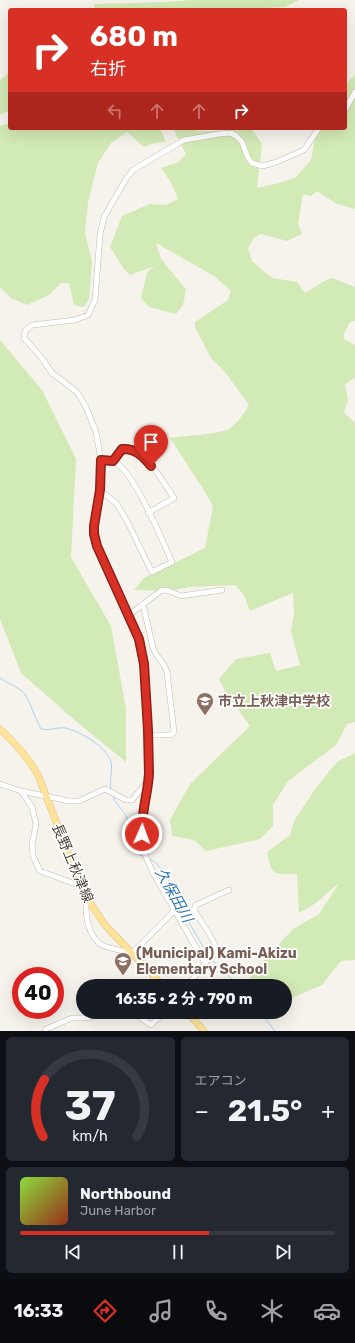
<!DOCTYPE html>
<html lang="ja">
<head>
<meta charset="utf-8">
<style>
	:root { --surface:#171b24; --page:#242831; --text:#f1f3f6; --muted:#9ea1a6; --line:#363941; --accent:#d93025 }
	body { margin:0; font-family:Rubik,"Noto Sans JP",sans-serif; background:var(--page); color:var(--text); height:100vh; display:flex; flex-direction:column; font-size:15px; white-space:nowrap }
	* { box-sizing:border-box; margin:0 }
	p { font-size:13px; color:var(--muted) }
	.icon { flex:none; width:22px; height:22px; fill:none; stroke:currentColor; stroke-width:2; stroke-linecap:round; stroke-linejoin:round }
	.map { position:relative; height:1031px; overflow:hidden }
	.drawer { display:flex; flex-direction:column; gap:6px; padding:6px; background:#0d0f14; flex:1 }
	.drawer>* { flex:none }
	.guide { position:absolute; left:8px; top:8px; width:339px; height:122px; border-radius:4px; box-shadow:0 4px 16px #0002; background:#d93025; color:#fff; overflow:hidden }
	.speed { position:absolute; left:12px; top:967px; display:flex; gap:8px; font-size:20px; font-weight:700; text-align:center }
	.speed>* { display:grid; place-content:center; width:52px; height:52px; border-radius:50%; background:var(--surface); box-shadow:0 4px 16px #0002; line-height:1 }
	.speed .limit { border:6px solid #d22; background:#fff; color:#111 }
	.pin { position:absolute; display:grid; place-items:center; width:34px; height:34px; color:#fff; margin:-41px -17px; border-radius:50% 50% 50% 0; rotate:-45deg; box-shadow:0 0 4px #0007 }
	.pin .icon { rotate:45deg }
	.me { position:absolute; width:44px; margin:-22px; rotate:2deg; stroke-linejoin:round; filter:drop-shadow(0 0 3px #0008) }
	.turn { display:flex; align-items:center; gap:14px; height:84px; padding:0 16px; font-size:18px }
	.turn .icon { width:52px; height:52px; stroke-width:2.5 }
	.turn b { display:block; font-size:28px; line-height:34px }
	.lanes { display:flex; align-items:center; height:38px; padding:0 16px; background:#0003; justify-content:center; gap:20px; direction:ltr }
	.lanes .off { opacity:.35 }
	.big { font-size:30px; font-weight:700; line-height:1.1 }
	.drawer .widget { flex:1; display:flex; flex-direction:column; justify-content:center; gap:6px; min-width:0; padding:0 14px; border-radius:6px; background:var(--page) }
	.drawer .dial { align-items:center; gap:0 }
	.dial svg { height:104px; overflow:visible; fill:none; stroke:var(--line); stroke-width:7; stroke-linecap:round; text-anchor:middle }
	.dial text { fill:var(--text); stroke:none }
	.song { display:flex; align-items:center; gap:12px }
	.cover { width:48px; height:48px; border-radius:6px; background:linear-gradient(135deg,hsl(90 70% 55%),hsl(10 70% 35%)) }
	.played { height:4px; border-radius:2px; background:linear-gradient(90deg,var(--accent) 60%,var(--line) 60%) }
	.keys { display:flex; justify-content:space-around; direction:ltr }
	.heat { display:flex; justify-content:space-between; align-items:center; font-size:22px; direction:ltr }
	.drawer .tiles { flex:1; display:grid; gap:6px; grid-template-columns:1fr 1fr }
	.widget:last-child { grid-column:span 2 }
	.trip { position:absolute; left:76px; top:979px; width:216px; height:40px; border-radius:20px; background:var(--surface); box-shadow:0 4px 16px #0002; font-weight:700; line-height:40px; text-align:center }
	.tabs { display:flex; height:64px; justify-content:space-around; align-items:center; background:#090b0e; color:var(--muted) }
	.tabs .icon { width:28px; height:28px }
	.tabs .active { color:var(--accent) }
	.tabs b { font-size:18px; color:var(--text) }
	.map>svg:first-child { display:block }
	.green { fill:#d2eab5 }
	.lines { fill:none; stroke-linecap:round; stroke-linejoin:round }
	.stream { stroke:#a9d4f2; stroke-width:1 }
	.minor-casing { stroke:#c2bbae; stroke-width:6 }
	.major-casing { stroke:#e6c16a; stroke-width:7 }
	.minor { stroke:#fff; stroke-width:5 }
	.major { stroke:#ffe39c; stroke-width:6 }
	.route-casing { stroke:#8d1f18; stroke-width:10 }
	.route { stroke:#d93025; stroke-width:7 }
	.labels { text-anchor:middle; stroke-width:3.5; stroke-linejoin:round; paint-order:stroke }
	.education-label { font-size:14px; font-weight:bold; fill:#785e54; stroke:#fff; text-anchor:start }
	.street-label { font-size:14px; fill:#4b4439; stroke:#fff }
	.water-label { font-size:15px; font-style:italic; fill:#2e7ab2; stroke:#fff }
</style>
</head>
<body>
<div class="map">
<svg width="355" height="1031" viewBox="0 0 355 1031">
	<rect width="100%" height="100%" fill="#f6f3ec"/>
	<path class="green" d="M192 0H299L285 7 256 9 255 10H95L94 4 166 2Z
		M10 72V110L0 115V80Z
		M355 74V209L335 203 317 191 311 196 303 194 298 224 302 234 287 241 261 234 254 238 248 248 252 261 272 278 297 282 305 293 326 280 332 278 355 287V321L350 322 344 333V339L355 345V378L345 384 348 400 344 413 355 423V722L347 724 336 745 288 781 273 805V826L260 839 206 851 194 840 172 836 170 820 190 784 250 726 225 691 219 679 236 659 270 653 276 671 300 665 291 631 294 614 293 593 250 611 244 595 235 585 189 587 169 591 134 590 144 578 205 548 213 506 202 487 170 438C182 436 220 434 229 429 236 425 245 412 249 405L225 372 211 358 195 327V322L228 300 231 291 214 276 156 243 161 259 186 289 183 305 176 314 149 307 141 298 147 272 155 266 130 275 124 269 110 247 122 216 150 204 166 205 178 199 172 184 161 168 179 162 186 154 173 128H196L197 131H225L240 128H251L262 144 257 188 280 183 296 177 311 160 316 133 320 128H345V88L349 81Z
		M10 123V128H160L166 142 155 143 144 147 127 132 111 143 98 163 88 202 85 232 92 262 89 299 84 307 74 305 69 283H61L49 295 27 305 11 298 0 287V126Z
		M0 340 42 390 76 459 71 557 111 626 126 709V762L77 722 21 673 0 619Z
		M355 753V960L341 961 322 985 285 1001V986H252L249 980 253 972 293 929 319 914 339 883 316 903 299 913 297 874C274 874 272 877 267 852L290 835 295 819 318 785 337 762Z"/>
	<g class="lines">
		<path class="stream" d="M0 678C6 682 17 687 22 691 29 697 35 719 41 729 49 731 57 727 65 728 80 731 107 747 111 762 113 770 109 781 111 789
			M113 796 115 801 125 814 134 833 136 844 140 855 143 856
			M150 859C166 867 176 897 184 913 192 928 200 942 209 956
			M212 960 239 986
			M260 1012 275 1031"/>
		<defs>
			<path id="minor" d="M345 110 355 92
				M113 461 122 449C146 448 162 481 174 498L148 513
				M100 490 117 504 127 521 152 572 172 562C162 540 135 474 116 463 112 460 106 461 101 460
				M143 604 153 648C157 660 163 659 167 672L174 732 171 735H148
				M129 615 162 590 169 591 181 596 222 590
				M0 784 21 791 32 807 36 824 32 845 33 856 40 871 81 886
				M21 791 69 801H79L105 789 126 800H132L148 781
				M87 898C84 913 88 939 104 946 113 949 123 951 132 953L174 911
				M205 963 153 873 145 855 142 834 141 822 148 781 149 759 147 697 142 650 139 639 97 546 94 534V526L100 490 101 460 96 432 85 405 77 392 52 373 41 357 24 338 25 331 32 325 75 320 88 315 95 300 100 235 104 217 126 179 133 170 184 140 219 134 231 133 236 136 242 142 248 158 252 163 262 166 274 163 304 150 319 128
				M148 986 155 978
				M187 986 201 969 205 963 216 953 217 949 210 935 194 910 196 905 229 890
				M132 1012 151 1025 164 1012
				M45 1031 46 1029 72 1018H88L106 1012"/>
			<path id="major" d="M0 729C15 743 28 757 38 775L81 886 87 898 105 925 163 986
				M187 1012 204 1031"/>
		</defs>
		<use href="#minor" class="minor-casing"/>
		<use href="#major" class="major-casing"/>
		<use href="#minor" class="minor"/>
		<use href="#major" class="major"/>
	</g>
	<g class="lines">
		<defs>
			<path id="route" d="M142 834C141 812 148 794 149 773L148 730 144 664 139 639 97 546 94 534V526L100 490 101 460 113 461 122 449C135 448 143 456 151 466"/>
		</defs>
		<use href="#route" class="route-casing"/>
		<use href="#route" class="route"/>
	</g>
	<defs>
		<symbol id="school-pin" viewBox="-11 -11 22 30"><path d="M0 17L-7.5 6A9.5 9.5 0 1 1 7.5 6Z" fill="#8d6e63" stroke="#fff"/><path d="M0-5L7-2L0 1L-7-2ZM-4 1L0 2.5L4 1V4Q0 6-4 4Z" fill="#fff"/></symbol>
	</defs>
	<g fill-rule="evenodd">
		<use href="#school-pin" x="195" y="691" width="20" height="27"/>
		<use href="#school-pin" x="113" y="951" width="20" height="27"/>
	</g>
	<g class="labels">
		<g class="education-label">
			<text x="218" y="706">市立上秋津中学校</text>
			<text x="136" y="958">(Municipal) Kami-Akizu<tspan x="136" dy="16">Elementary School</tspan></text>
		</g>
		<g class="street-label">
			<text transform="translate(73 863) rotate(67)" y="5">長野上秋津線</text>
		</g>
		<g class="water-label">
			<text transform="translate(174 895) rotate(61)" y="5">久保田川</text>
		</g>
	</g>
</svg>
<div class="speed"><div class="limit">40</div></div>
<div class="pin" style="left:151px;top:466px;background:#d93025"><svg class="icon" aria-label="arrive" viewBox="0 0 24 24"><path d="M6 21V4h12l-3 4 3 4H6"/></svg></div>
<svg class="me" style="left:142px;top:834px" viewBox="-20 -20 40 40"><circle r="17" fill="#d93025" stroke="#fff" stroke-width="3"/><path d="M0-11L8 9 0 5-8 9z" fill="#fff"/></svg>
<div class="trip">16:35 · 2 分 · 790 m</div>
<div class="guide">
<div class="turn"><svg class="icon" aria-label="right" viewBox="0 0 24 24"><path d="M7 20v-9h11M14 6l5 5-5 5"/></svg><div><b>680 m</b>右折</div></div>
<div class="lanes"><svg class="icon off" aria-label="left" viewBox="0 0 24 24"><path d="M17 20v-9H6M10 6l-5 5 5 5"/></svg><svg class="icon off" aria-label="ahead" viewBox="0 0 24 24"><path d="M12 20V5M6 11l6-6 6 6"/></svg><svg class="icon off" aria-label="ahead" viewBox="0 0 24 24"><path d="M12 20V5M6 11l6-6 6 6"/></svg><svg class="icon" aria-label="right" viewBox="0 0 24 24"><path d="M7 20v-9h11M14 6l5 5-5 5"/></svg></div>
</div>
</div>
<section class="drawer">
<div class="tiles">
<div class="widget dial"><svg viewBox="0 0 100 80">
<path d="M14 69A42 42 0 1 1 86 69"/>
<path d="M14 69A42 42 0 0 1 15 25" stroke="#d93025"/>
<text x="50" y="56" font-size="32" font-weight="700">37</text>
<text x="50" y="72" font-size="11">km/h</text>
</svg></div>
<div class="widget"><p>エアコン</p>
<div class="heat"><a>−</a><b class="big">21.5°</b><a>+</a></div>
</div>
<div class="widget">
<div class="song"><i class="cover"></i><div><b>Northbound</b><p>June Harbor</p></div></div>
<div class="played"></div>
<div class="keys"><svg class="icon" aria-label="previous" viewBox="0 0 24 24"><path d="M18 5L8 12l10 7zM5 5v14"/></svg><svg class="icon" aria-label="pause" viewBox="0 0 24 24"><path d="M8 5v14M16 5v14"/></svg><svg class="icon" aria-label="next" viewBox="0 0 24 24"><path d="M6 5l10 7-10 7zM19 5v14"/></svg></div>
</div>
</div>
</section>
<nav class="tabs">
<b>16:33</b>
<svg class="icon active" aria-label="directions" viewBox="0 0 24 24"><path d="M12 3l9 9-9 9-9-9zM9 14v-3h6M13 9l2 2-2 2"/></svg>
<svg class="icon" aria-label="music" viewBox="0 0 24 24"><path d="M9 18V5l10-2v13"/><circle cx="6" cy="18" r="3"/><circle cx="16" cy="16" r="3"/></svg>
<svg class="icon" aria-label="phone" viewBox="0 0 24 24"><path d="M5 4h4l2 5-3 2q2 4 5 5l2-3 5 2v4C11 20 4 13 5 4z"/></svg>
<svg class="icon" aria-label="climate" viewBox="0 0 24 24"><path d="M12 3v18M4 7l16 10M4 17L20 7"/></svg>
<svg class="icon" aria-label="car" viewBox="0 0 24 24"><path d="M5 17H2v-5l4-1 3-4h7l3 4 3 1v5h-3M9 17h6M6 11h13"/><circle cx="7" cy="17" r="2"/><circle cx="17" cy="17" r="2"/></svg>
</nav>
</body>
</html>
